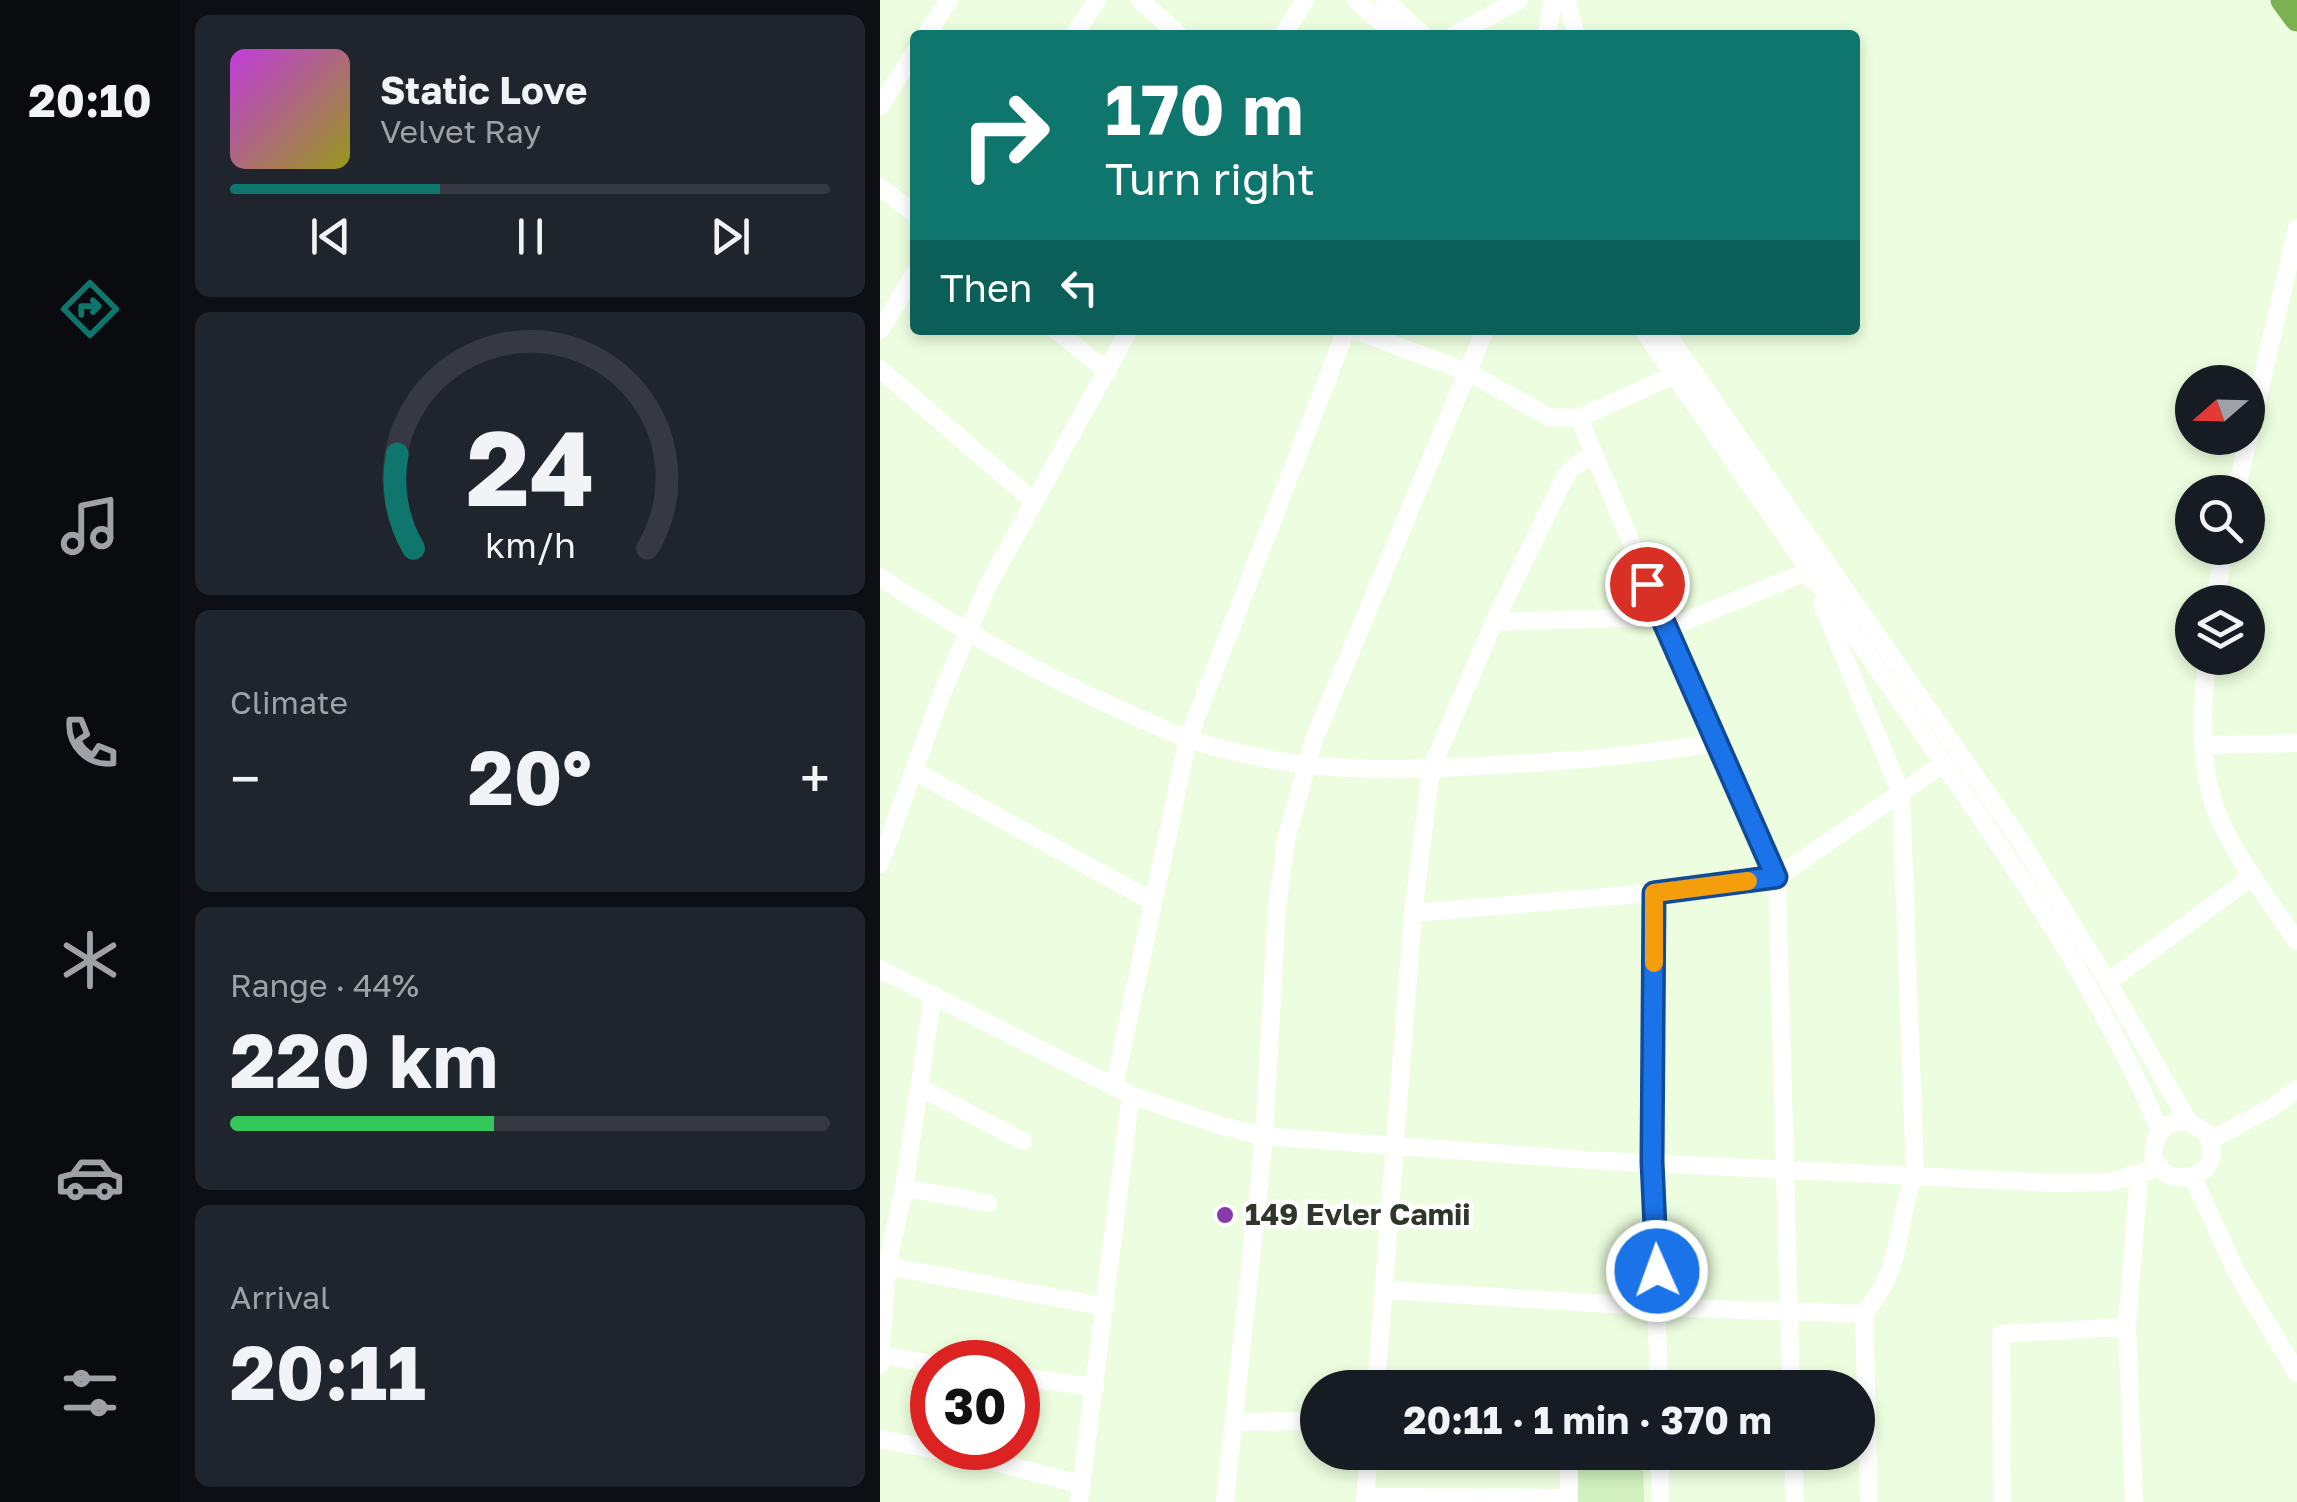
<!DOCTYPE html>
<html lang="en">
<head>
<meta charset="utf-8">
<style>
	:root { --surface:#171b24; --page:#20242c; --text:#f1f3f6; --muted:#9ea1a6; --line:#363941; --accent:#0f766e }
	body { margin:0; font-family:"Golos Text",sans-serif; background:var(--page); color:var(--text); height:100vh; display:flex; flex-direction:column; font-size:38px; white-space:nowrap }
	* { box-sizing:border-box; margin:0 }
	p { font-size:32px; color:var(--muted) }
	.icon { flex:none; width:55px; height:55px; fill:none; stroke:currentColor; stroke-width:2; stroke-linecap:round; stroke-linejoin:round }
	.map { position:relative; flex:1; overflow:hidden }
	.panel { display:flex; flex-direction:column; gap:15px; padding:15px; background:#0d0f14; width:700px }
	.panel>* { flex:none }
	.hud { position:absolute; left:30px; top:30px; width:950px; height:305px; border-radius:10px; box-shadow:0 5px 15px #0003; background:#0f766e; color:#fff; overflow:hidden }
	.needle { width:65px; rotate:250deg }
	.controls { position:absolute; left:1295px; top:365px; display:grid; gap:20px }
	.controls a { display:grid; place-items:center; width:90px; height:90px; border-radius:50%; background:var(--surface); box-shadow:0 5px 15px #0003; font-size:50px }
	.speed { position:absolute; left:30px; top:1340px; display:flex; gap:20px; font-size:50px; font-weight:700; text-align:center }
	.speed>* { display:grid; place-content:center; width:130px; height:130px; border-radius:50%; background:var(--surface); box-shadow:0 5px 15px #0003; line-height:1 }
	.speed .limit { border:15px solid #d22; background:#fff; color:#111 }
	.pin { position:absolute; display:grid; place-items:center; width:85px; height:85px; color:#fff; margin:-42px; border:5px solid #fff; border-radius:50%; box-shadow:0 2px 10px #0007 }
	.me { position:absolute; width:110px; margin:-55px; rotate:358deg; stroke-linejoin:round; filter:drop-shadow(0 0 8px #0008) }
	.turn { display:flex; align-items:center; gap:35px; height:210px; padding:0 30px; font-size:45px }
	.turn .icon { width:130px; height:130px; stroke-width:2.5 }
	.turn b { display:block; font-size:70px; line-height:85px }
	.then { display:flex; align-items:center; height:95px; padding:0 30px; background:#0003; gap:20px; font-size:38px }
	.big { font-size:75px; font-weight:700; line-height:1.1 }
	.panel .tile { flex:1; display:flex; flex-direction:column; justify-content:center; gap:15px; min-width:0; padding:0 35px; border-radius:15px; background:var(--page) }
	.panel .dial { align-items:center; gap:0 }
	.dial svg { height:260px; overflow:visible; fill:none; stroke:var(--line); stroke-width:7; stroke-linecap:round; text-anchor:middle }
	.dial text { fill:var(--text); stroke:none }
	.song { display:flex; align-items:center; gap:30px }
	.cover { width:120px; height:120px; border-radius:15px; background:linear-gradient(135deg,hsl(290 70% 55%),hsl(60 70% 35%)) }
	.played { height:10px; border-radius:5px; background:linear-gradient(90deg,var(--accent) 35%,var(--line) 35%) }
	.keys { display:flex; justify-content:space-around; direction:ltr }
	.heat { display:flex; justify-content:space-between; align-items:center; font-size:55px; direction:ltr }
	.charge { height:15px; border-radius:8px; background:linear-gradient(90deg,#34c759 44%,var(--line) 0) }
	.trip { position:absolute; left:420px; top:1370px; width:575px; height:100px; border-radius:50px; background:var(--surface); box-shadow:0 5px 15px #0003; font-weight:700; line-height:100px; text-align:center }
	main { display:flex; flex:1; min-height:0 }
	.tab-bar { display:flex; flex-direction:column; width:180px; justify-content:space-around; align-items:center; background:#090b0e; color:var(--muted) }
	.tab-bar .icon { width:70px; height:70px }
	.tab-bar .current { color:var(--accent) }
	.tab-bar b { font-size:45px; color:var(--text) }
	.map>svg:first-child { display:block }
	.green { fill:#d2f0be }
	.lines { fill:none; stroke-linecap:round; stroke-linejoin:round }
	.minor { stroke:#fff; stroke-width:18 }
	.highway { stroke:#7cb151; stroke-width:25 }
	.route-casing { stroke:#114b97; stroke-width:25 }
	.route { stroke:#1a73e8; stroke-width:18 }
	.slow { stroke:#f59e0b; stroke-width:18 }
	.poi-dot { fill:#863aab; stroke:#fff; stroke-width:4 }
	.labels { text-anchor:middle; stroke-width:9; stroke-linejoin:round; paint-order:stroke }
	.poi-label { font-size:30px; font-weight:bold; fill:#2f362a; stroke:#fff; text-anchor:start }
</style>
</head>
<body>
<main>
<nav class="tab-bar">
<b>20:10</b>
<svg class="icon current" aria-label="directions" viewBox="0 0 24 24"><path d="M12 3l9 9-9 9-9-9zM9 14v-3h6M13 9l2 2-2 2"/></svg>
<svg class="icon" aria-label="music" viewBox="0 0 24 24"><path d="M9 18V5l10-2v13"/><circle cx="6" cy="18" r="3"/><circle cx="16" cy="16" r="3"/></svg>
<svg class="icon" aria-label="phone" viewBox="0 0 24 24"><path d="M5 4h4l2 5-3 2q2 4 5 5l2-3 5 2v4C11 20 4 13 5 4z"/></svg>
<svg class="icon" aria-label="climate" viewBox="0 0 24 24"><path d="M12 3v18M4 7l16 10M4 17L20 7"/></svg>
<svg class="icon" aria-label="car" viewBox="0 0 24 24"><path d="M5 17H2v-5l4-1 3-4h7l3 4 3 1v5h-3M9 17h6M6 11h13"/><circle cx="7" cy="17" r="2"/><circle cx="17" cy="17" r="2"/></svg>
<svg class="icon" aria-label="filters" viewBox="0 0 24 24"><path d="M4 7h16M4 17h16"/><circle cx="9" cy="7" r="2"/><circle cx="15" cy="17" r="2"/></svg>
</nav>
<section class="panel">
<div class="tile">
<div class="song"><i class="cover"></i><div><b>Static Love</b><p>Velvet Ray</p></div></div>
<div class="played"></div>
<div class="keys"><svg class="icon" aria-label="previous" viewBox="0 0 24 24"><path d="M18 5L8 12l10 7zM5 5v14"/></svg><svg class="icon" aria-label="pause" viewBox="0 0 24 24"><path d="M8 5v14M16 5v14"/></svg><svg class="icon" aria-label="next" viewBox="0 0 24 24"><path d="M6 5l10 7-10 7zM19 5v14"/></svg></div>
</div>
<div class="tile dial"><svg viewBox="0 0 100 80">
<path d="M14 69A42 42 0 1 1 86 69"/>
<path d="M14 69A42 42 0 0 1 9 40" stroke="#0f766e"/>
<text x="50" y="56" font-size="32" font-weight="700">24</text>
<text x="50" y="72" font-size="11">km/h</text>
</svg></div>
<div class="tile"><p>Climate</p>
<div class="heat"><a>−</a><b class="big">20°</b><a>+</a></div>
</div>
<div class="tile"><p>Range · 44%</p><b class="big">220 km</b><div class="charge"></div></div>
<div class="tile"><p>Arrival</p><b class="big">20:11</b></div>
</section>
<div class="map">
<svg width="1417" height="1502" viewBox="0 0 1417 1502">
	<rect width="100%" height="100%" fill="#ecfedf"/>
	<path class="green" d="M696 1453H763L764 1502H696Z"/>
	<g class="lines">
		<path class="minor" d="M260 0 299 35
			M476 0 516 35
			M504 0 543 35
			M687 0 696 35
			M46 35 69 0
			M194 35 217 0
			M403 35 425 0
			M574 35 639 0
			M667 35 673 0
			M0 106 35 52
			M0 187 35 214
			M0 330 35 273
			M176 330 228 372
			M474 330 588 372 669 417 699 418 794 375
			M763 330C847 450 929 571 1013 691 1110 831 1214 974 1280 1131
			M784 330 1141 842 1228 982 1308 1121 1326 1132C1356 1189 1257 1193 1276 1140 1281 1125 1293 1122 1308 1121
			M0 369 152 500
			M699 418 835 742
			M1356 492 1417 228
			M0 577C77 628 155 672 239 709 262 719 285 731 309 739 421 776 516 771 632 764 700 760 768 755 835 742L897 877 1063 764
			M1335 602 1344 548
			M942 604 1021 793 1035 1174C1013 1229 1027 1261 984 1314
			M614 622 780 617
			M785 629 929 571 932 580
			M1327 658C1322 708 1318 761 1336 810 1352 853 1391 903 1417 941
			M1324 745 1417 743
			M34 771 272 901
			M0 864 62 693 107 587 249 330
			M533 913 774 893
			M0 969 251 1095 342 1126 384 1136 707 1160 1177 1183 1229 1182 1280 1167
			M1228 982 1373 876
			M53 994 24 1188 7 1266 226 1307
			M39 1087 143 1141
			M234 1087 308 739 466 330
			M1330 1140 1391 1108 1417 1089
			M1313 1178 1357 1273 1417 1373
			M24 1188 108 1203
			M0 1265 7 1266 0 1365
			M505 1290 778 1307 984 1314 989 1502
			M2 1355 52 1364
			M138 1377 215 1387
			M496 1388 533 913 551 769 614 622 686 475 693 467 713 454
			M779 1388 772 1162 774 893 897 877 911 1388
			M354 1422 438 1421
			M0 1439 116 1462 117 1448
			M689 1452V1502
			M913 1452 915 1502
			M116 1462 202 1485
			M485 1497 689 1498
			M199 1502 251 1095
			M345 1502 384 1136 397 908 406 840 434 739 605 330
			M485 1502 489 1452
			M780 1502V1452
			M1122 1502 1121 1334 1247 1327
			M1254 1502 1247 1327 1259 1173"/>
		<path class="highway" d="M1403 0 1417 19"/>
	</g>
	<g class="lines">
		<defs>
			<path id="route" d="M767 584 896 877 774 893 772 1162 777 1271"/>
		</defs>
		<use href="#route" class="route-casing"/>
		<use href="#route" class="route"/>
		<path class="slow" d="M774 963V893L868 881"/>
	</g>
	<circle class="poi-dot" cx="345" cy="1215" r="10"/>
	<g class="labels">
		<g class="poi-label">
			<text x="365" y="1225">149 Evler Camii</text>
		</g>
	</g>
</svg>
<div class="controls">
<a><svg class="needle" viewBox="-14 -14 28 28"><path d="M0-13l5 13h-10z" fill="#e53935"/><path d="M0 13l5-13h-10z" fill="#9ea1a6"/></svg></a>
<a><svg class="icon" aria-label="search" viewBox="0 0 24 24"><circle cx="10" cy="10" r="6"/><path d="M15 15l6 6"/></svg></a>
<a><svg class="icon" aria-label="layers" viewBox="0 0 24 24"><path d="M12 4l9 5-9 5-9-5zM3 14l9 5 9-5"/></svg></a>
</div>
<div class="speed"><div class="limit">30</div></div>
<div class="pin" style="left:767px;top:584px;background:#d93025"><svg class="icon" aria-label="arrive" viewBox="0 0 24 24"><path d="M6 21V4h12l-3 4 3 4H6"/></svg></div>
<svg class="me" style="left:777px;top:1271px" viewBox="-20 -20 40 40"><circle r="17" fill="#1a73e8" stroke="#fff" stroke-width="3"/><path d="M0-11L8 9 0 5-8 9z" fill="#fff"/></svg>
<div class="trip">20:11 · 1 min · 370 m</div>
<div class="hud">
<div class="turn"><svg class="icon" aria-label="right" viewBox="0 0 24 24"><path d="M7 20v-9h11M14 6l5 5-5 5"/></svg><div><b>170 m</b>Turn right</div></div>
<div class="then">Then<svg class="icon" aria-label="left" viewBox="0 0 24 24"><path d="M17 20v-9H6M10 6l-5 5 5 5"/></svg></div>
</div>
</div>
</main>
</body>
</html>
